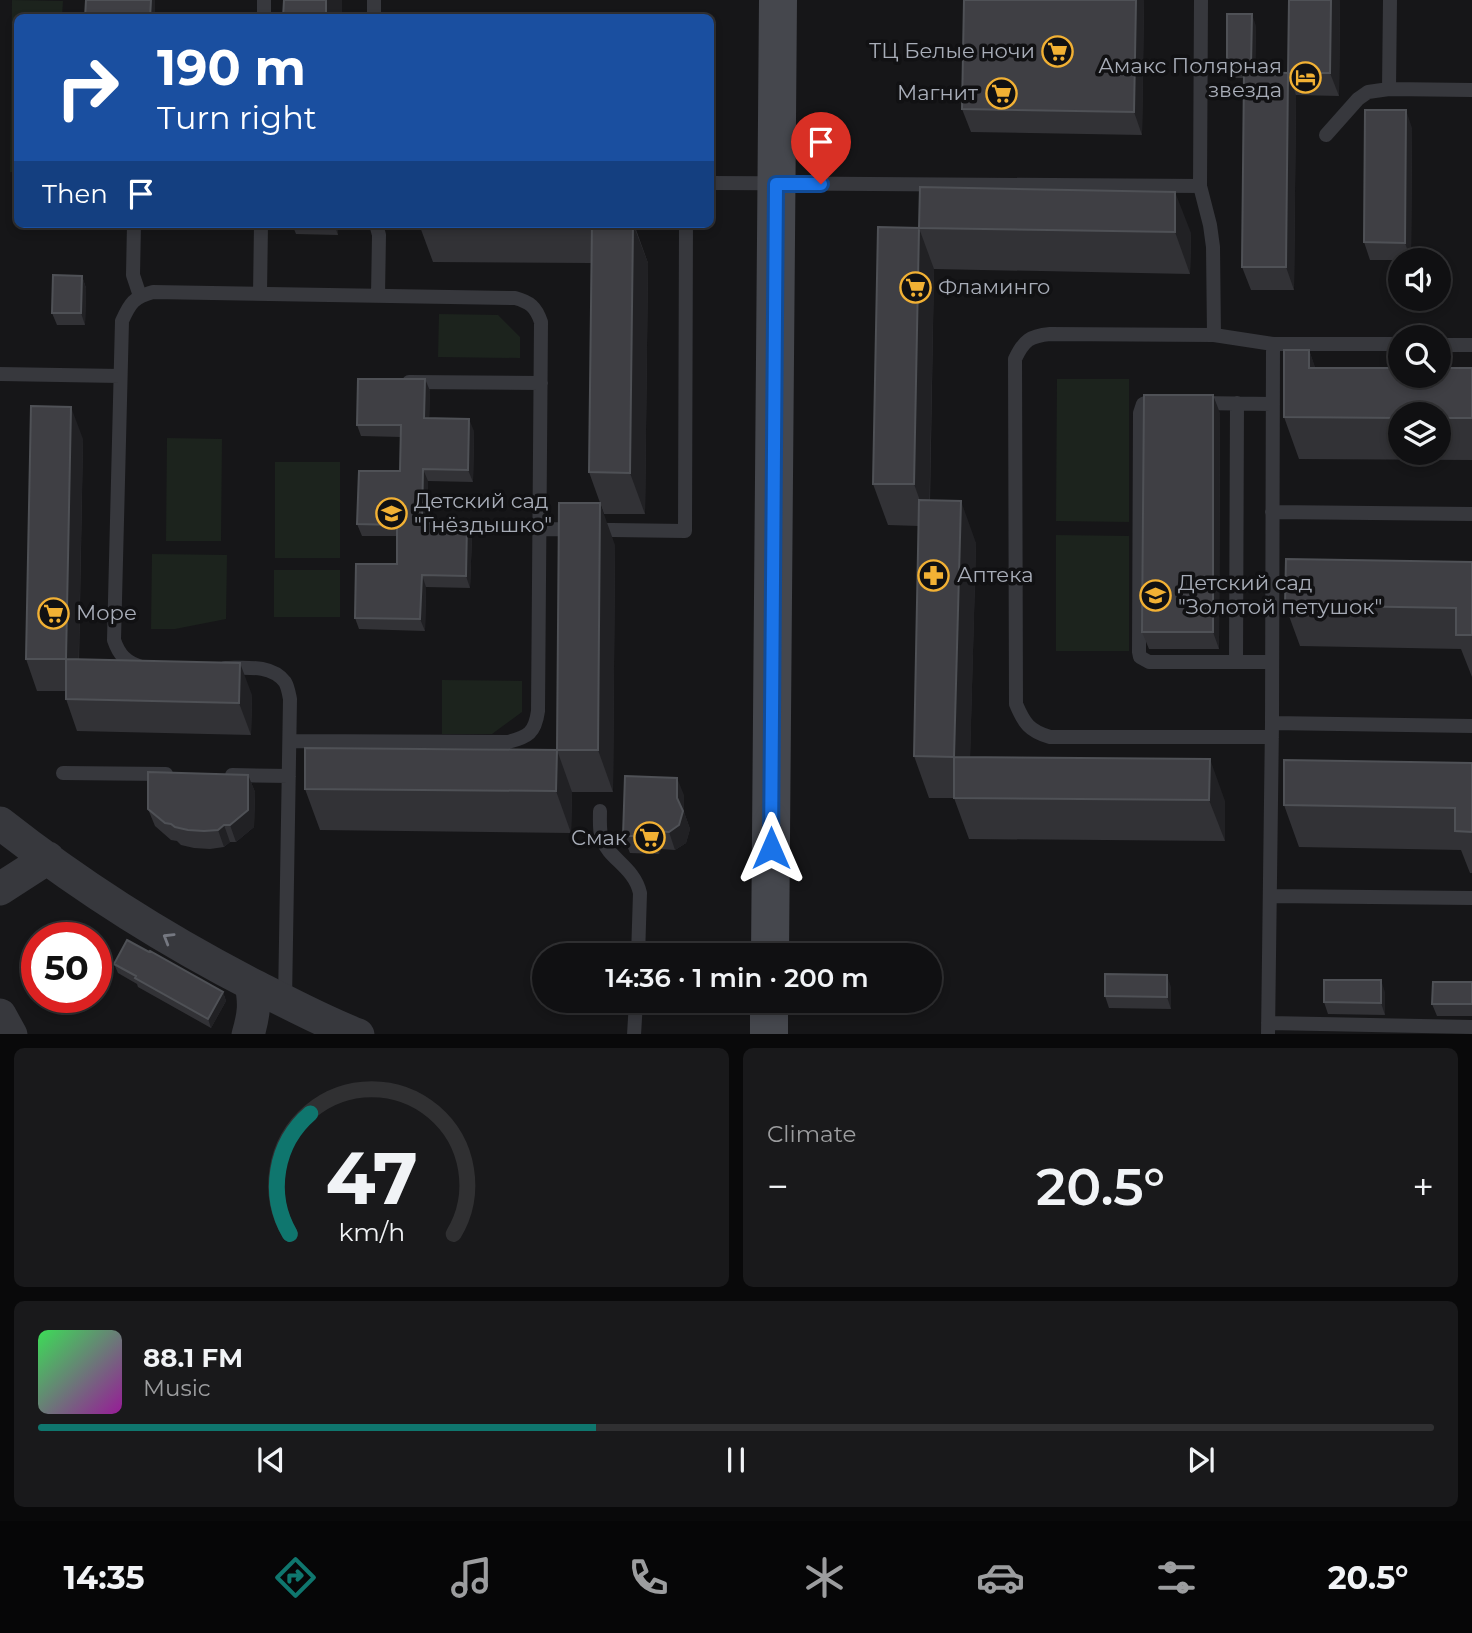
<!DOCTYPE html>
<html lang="en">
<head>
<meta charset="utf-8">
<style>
	:root { --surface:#101012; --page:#19191b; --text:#f1f3f6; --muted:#9c9d9f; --line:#303032; --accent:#0f766e }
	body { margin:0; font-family:Montserrat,sans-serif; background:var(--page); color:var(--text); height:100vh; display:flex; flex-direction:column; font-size:26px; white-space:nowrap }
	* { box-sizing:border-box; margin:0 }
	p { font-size:23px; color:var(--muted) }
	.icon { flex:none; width:38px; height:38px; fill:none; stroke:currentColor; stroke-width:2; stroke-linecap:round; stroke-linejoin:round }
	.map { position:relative; height:1034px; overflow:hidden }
	.panel { display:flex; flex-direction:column; gap:14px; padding:14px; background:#09090a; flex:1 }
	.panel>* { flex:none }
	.top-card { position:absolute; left:14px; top:14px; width:700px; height:214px; border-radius:10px; box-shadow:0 4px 10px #0003,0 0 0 2px var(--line); background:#1a4fa0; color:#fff; overflow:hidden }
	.controls { position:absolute; left:1388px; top:248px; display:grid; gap:14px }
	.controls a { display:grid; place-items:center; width:63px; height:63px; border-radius:50%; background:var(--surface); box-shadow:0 4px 10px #0003,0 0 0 2px var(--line); font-size:35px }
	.speed { position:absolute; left:21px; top:922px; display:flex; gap:14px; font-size:35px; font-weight:700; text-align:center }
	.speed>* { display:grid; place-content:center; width:91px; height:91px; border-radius:50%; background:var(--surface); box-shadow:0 4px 10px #0003,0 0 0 2px var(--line); line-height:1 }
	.speed .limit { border:10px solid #d22; background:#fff; color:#111 }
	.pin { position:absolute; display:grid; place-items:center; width:60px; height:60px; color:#fff; margin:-72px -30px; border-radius:50% 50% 50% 0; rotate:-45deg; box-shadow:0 0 7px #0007 }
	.pin .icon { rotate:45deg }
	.me { position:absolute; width:77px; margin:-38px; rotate:0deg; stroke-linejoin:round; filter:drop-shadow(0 0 5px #0008) }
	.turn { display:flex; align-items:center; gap:24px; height:147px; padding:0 28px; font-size:32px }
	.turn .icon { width:91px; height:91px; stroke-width:2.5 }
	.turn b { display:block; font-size:49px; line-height:60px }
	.then { display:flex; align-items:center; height:66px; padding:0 28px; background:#0003; gap:14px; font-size:26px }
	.big { font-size:52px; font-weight:600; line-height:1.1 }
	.panel .card { flex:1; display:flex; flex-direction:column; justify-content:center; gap:10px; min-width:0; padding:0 24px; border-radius:10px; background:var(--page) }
	.panel .dial { align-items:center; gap:0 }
	.dial svg { height:182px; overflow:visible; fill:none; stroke:var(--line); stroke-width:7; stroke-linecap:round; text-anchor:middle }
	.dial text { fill:var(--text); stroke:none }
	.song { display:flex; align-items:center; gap:21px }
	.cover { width:84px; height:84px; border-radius:10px; background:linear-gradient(135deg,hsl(130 70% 55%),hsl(300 70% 35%)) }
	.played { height:7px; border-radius:4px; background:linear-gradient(90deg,var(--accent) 40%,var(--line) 40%) }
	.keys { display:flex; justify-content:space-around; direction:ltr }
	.heat { display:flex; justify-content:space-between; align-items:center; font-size:38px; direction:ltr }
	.panel .tiles { flex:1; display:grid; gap:14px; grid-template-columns:1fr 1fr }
	.card:last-child { grid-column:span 2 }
	.trip { position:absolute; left:532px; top:943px; width:410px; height:70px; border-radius:35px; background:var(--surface); box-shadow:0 4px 10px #0003,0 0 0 2px var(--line); font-weight:600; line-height:70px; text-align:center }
	.menu { display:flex; height:112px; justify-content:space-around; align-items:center; background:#060607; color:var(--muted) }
	.menu .icon { width:49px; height:49px }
	.menu .active { color:var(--accent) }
	.menu b { font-size:32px; color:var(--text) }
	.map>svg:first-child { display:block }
	.green { fill:#1c231d }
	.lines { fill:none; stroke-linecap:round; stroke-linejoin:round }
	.service { stroke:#37383d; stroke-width:14 }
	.tertiary { stroke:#37383d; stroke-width:33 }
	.secondary { stroke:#45474d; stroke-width:38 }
	.wall { fill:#323236; fill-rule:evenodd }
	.shaded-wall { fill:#212124 }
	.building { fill:#3f3f44; stroke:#4f5156; stroke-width:2 }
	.oneway { stroke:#757881 }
	.route-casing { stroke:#114b97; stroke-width:18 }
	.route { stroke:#1a73e8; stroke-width:12 }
	.labels { text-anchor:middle; stroke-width:7; stroke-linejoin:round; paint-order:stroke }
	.poi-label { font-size:21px; fill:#a8adb8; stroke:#111113; text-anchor:start }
</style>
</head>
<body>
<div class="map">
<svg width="1472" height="1035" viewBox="0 0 1472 1035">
	<rect width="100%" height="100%" fill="#161618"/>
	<path class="green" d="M12 0 63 1 62 17 18 18 17 172H10Z
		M439 314 498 315 520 337V358L438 357Z
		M1057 379H1129V522L1056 521Z
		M167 438 222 439 221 541H166Z
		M275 462H340V558H275Z
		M1056 535 1129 536V651H1056Z
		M152 554 227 555 226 619 175 629H151Z
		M274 570H340V617H274Z
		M442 680 522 681V712L492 734H442Z"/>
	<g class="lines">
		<path class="service" d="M1390 0 1389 89 1472 90
			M264 18V0
			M374 18V0
			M1326 135 1358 99 1368 92 1389 89
			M710 183 1200 186 1210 225 1213 247 1214 335 1273 344 1272 723 1268 1035
			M1200 186 1201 0
			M134 224 133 275 140 296
			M376 224 379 235 378 295
			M260 294 261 224
			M1214 335 1050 334C1030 336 1024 340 1015 359L1016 704C1024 723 1029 731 1050 737H1272
			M1273 344H1400
			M1438 345H1472
			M0 374 120 376
			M409 382 541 383
			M1160 403 1148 402 1143 404 1140 413 1139 652 1140 657 1149 662H1272
			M1198 403 1273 404
			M1272 512 1472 514
			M540 529 685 531 686 224
			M1236 662 1237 403
			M141 667C126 662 119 655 114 640L122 321C130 303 134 297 153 292L515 298C530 302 536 307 541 322L538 711C535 733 528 737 508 742L290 741
			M225 668C245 668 271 664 285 682 288 687 289 694 290 699L285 1001
			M1272 723 1472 726
			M63 773 166 774
			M232 775 289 776
			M600 811C600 820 599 830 602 839 609 859 634 867 640 893L638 956
			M1270 896 1472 898
			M1268 1023 1472 1027
			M634 1035 636 1001"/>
		<path class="tertiary" d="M0 823C80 886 167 941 257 987 290 1004 324 1022 358 1035
			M0 889 48 858
			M0 1015 11 1035
			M248 1035C254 1014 255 1004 251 984"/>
		<path class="secondary" d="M770 956 778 0
			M769 1035V1001"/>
	</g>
	<path class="wall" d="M1144 0 1142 135 971 132 962 109Z
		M1340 0 1339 96 1296 95 1294 290H1251L1242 267 1244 78H1231L1227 66 1256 26 1255 72 1288 73Z
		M1412 128 1411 260H1370L1364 242Z
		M920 187 1191 233 1190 274 934 269 930 500 976 543 970 757 1225 801V841L969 839 954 798H929L914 756 919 526 888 525 873 484 919 228Z
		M292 224H338V235L296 234Z
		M419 224H634L648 263 645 514H604L589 472 591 263 433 262Z
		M82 276 86 288 85 325H57L52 313Z
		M1309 350 1315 368H1472V460L1299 459 1284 417ZM1400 415H1438V453H1400Z
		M425 379 430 391 429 418 474 431 473 482 428 481 427 523 467 524 472 536 470 588 426 587 425 631 359 629 355 618 397 564V536H362L357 524 400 471 401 437 361 436 357 425Z
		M1220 413 1219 649H1149L1142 632Z
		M83 439 79 660 252 695 251 735 77 731 66 699V691H37L26 659Z
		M615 545 613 792H572L571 833 320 830 305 789 557 750Z
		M1472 562V677L1461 649 1300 646 1285 605Z
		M1472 763V873H1470L1461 850 1299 847 1284 805Z
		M248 775 255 792 254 827 236 842H230L224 847 210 849 194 848 181 845 177 841 171 840 155 826 148 809Z
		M684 795V812L690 829 686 843 675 850 661 849 659 854 630 853 623 836Z
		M114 964 223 992 226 1001 211 1028 138 987 137 984 118 973Z
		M1472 982V1016H1437L1432 1004Z
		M1171 987V1009L1109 1008 1105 996Z
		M1385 992V1015L1328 1014 1324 1002Z"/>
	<path class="shaded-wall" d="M151 0H155V18H150Z
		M326 0H342V18H326Z
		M1136 0H1144L1142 135 1134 112Z
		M1331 0H1340L1339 96 1330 73Z
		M1252 14 1256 26 1255 78 1251 66Z
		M1288 73 1296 95 1294 290 1286 267Z
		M1406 110 1412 128 1411 260 1405 243Z
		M1175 192 1191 233 1190 274 1175 232Z
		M334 224H338V235Z
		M633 224 648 263 645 514 630 473Z
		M919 228 934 269 929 526 914 484Z
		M82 276 86 288 85 325 81 313Z
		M1309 350 1324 392 1309 368Z
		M425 379 430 391 429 430 424 418Z
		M1213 395 1220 413 1219 649 1213 632Z
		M71 407 83 439 78 691 66 659Z
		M469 419 474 431 473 482 468 470Z
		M423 469 428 481 427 535 422 523Z
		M961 501 976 543 969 798 954 757Z
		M600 503 615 545 613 792 598 750Z
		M467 524 472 536 470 588 466 576Z
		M422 575 426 587 425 631 420 619Z
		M240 663 252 695 251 735 239 703Z
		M557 750 572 792 571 833 556 791Z
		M1210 759 1225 801V841L1209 800Z
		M248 775 255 792 254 827 236 842 230 825Z
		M677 778 684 795V812L690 829 686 843 675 850 669 832 677 798Z
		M224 825 230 842 224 847 218 830Z
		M654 831 661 849 659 854 653 836Z
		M1167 975 1171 987V1009L1167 997Z
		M1381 980 1385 992V1015L1381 1003Z
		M223 992 226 1001 211 1028 208 1019Z"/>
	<path class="building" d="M86 0H151L150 18H85Z
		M284 0H326V18H283Z
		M964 0H1136L1134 112 962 109Z
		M1289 0H1331L1330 73H1288Z
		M1227 14H1252L1251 66H1227Z
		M1244 72 1288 73 1286 267H1242Z
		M1365 110H1406L1405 243 1364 242Z
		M920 187 1175 192V232L919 228Z
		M592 224H633L630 473 589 472Z
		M878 227 919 228 914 484H873Z
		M53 275 82 276 81 313H52Z
		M1284 350H1309V368H1400V376H1438V368H1472V418H1438V415H1400V418L1284 417Z
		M358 379H425L424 418 469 419 468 470 423 469 422 523 467 524 466 576 422 575 420 619 355 618 356 564H397V525L357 524 359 471H400L401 425H357Z
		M1144 395H1213V632H1142Z
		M31 406 71 407 66 659H26Z
		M919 500 961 501 954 757 914 756Z
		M559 503H600L598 750H557Z
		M1286 559 1472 562V635H1456V608L1285 605Z
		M66 659 240 663 239 703 66 699Z
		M305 748 557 750 556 791 305 789Z
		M954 757 1210 759 1209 800 954 798Z
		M1284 760 1472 763V832L1455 831V808L1284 805Z
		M148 772 248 775V810L230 825H224L218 830 204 831 188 830 175 827 171 824 165 823 148 809Z
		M625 776 677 778V798L683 811 679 825 669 832 654 831 653 836H623Z
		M127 940 149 952 150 951 223 992 208 1019 135 978 136 976 114 964Z
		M1105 974 1167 975V997L1105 996Z
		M1324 980H1381V1003L1324 1002Z
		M1433 982H1472V1004H1432Z"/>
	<defs><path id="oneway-chevron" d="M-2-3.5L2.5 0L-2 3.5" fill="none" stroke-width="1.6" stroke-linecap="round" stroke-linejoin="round" transform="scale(1.75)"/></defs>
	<use class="oneway" href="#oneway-chevron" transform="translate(168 938) rotate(-149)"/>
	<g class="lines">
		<defs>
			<path id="route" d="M771 848 776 184H821"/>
		</defs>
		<use href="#route" class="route-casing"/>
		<use href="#route" class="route"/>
	</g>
	<defs>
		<symbol id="supermarket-ring" viewBox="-11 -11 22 22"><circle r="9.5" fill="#111113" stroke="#f2b134" stroke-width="1.5"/><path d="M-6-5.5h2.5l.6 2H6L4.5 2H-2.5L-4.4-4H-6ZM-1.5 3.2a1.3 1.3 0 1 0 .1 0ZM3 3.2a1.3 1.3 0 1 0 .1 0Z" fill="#f2b134"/></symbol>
		<symbol id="hotel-ring" viewBox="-11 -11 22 22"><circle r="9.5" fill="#111113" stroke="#f2b134" stroke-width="1.5"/><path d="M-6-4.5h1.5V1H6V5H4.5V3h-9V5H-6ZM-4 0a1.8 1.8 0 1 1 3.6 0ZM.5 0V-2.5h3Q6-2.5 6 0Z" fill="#f2b134"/></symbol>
		<symbol id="school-ring" viewBox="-11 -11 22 22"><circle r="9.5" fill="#111113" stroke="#f2b134" stroke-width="1.5"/><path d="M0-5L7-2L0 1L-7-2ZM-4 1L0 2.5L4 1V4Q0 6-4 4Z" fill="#f2b134"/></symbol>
		<symbol id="pharmacy-ring" viewBox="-11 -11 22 22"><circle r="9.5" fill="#111113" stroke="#f2b134" stroke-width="1.5"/><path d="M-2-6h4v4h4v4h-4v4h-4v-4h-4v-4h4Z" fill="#f2b134"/></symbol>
	</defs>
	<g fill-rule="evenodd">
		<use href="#supermarket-ring" x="1040" y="34" width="35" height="35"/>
		<use href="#hotel-ring" x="1288" y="60" width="35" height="35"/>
		<use href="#supermarket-ring" x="984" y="76" width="35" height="35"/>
		<use href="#supermarket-ring" x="898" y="270" width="35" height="35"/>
		<use href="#school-ring" x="374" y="496" width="35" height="35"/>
		<use href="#pharmacy-ring" x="916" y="558" width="35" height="35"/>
		<use href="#school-ring" x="1138" y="578" width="35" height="35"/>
		<use href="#supermarket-ring" x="36" y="596" width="35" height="35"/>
		<use href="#supermarket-ring" x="632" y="820" width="35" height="35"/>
	</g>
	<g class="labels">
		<g class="poi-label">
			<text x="1035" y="58" text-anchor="end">ТЦ Белые ночи</text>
			<text x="1282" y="73" text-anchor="end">Амакс Полярная<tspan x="1282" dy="24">звезда</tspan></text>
			<text x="978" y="100" text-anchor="end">Магнит</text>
			<text x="938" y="294">Фламинго</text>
			<text x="414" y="508">Детский сад<tspan x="414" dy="24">"Гнёздышко"</tspan></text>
			<text x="957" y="582">Аптека</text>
			<text x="1178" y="590">Детский сад<tspan x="1178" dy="24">"Золотой петушок"</tspan></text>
			<text x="76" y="620">Море</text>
			<text x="627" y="845" text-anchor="end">Смак</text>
		</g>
	</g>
</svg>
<div class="controls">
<a><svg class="icon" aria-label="sound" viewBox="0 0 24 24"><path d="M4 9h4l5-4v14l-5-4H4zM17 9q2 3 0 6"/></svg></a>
<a><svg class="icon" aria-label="search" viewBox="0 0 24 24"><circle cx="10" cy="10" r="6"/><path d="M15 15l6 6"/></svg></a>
<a><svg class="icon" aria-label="layers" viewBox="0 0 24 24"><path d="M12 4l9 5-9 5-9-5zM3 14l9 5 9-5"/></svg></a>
</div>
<div class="speed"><div class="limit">50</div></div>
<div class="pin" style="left:821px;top:184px;background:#d93025"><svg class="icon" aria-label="arrive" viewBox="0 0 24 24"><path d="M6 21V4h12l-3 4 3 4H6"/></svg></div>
<svg class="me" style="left:771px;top:848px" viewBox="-20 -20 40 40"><path d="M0-17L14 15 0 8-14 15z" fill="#1a73e8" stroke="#fff" stroke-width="4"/></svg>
<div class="trip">14:36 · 1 min · 200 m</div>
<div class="top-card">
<div class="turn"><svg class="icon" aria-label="right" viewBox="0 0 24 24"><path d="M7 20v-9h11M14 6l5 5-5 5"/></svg><div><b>190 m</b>Turn right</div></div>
<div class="then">Then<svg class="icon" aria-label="arrive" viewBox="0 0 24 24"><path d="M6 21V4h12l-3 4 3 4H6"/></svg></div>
</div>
</div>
<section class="panel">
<div class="tiles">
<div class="card dial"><svg viewBox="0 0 100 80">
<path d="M14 69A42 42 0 1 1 86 69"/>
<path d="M14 69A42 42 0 0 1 23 16" stroke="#0f766e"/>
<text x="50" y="56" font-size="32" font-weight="700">47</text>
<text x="50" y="72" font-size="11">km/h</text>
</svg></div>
<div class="card"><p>Climate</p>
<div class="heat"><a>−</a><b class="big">20.5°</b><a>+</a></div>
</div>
<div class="card">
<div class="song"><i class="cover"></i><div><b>88.1 FM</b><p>Music</p></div></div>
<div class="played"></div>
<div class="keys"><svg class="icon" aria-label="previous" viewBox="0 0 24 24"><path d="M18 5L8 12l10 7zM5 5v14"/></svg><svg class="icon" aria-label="pause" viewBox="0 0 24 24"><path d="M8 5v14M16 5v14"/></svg><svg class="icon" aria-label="next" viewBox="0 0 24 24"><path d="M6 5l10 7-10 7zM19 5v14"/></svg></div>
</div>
</div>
</section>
<nav class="menu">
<b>14:35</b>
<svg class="icon active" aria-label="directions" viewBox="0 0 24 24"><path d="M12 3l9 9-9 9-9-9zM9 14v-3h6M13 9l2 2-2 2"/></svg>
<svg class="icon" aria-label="music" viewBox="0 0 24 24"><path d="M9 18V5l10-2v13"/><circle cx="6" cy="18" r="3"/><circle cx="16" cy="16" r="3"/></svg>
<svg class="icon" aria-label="phone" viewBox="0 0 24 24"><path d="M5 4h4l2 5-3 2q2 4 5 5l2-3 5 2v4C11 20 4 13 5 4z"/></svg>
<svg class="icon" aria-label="climate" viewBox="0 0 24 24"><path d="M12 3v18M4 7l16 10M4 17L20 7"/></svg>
<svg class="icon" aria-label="car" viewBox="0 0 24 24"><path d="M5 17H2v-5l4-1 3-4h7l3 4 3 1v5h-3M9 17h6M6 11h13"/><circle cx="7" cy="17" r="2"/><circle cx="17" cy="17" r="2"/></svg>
<svg class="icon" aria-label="filters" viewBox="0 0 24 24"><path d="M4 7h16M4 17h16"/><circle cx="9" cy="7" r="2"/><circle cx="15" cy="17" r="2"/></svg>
<b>20.5°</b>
</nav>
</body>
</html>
